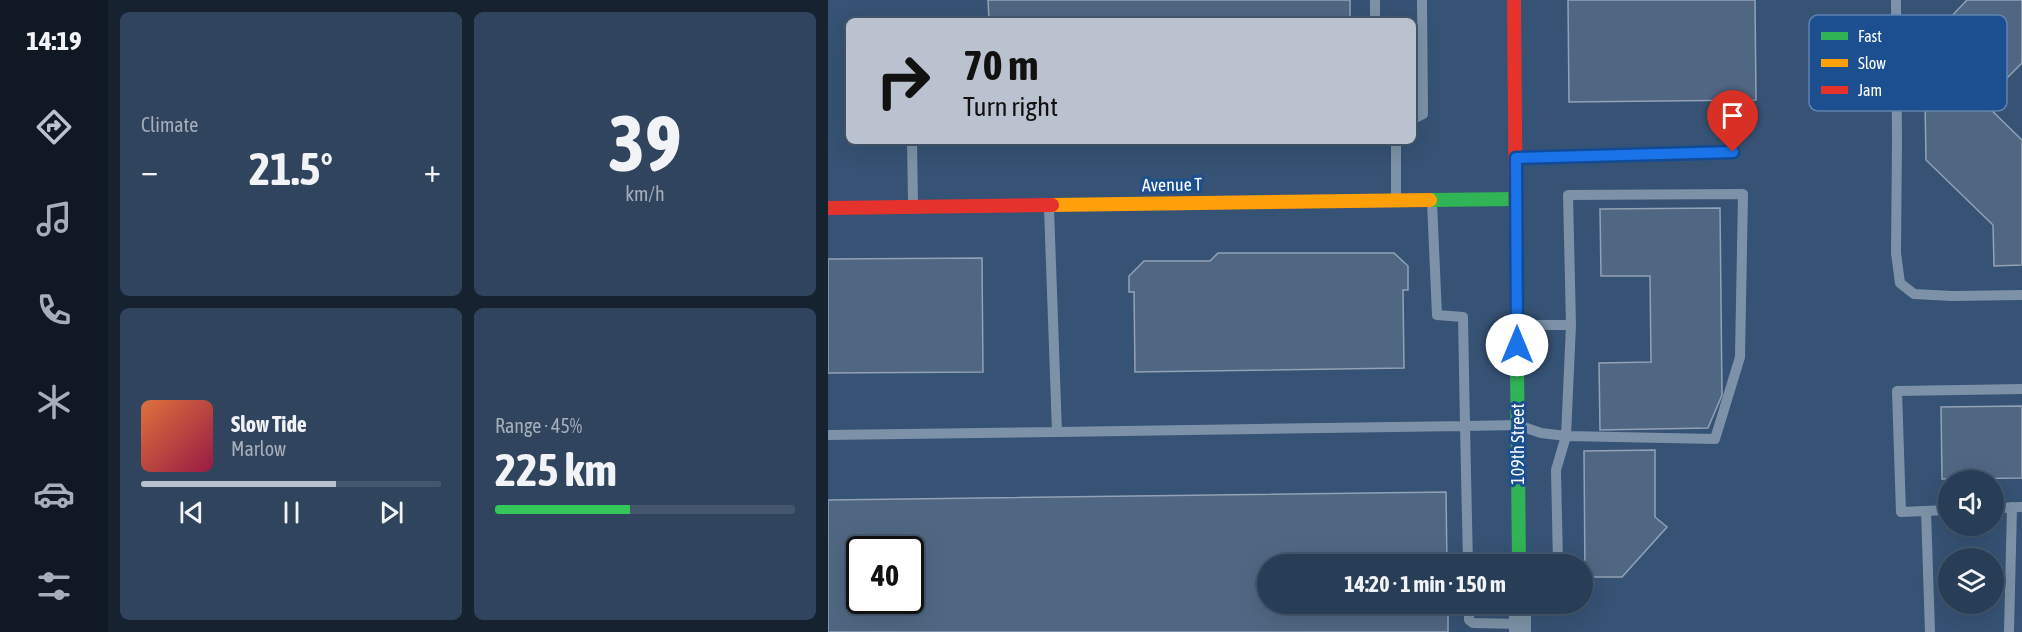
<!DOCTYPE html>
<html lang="en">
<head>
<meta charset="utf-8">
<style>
	:root { --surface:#283e57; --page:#30455d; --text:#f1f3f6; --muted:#a5aeba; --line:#44576d; --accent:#b9c2ce }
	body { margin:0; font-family:"Asap Condensed",sans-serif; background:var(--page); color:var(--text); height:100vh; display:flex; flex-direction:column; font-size:22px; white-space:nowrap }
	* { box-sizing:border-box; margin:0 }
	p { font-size:20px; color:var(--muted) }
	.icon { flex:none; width:33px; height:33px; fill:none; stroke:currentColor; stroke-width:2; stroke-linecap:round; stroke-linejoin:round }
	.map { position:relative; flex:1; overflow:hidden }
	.sheet { display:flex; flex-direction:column; gap:12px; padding:12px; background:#162230; width:720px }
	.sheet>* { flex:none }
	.banner { position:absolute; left:18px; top:18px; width:570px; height:126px; border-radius:9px; box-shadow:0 6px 24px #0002,0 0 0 2px var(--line); background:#b9c2ce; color:#111; overflow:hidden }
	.tools { position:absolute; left:1110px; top:470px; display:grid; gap:12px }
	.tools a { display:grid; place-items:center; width:66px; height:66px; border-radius:50%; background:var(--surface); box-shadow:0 6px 24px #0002,0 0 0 2px var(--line); font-size:30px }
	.speed { position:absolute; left:18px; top:536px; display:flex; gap:12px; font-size:30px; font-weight:700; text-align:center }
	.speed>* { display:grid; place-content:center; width:78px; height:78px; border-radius:50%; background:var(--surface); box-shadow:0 6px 24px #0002,0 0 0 2px var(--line); line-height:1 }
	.speed .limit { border:3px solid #111; border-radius:9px; background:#fff; color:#111 }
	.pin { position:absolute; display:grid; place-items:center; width:51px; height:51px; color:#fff; margin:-62px -26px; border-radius:50% 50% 50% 0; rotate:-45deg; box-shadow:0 0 6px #0007 }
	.pin .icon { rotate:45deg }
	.me { position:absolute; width:66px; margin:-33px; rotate:0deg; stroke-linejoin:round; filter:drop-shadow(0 0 4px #0008) }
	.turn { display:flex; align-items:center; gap:21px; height:126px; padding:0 18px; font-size:27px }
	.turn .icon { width:78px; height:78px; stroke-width:2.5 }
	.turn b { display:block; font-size:42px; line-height:51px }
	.big { font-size:45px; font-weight:700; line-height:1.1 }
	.sheet .tile { flex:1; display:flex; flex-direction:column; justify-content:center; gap:9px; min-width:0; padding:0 21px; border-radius:9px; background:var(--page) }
	.sheet .dial { align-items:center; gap:0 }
	.dial b { font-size:78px; line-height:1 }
	.song { display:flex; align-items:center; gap:18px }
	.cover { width:72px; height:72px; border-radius:9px; background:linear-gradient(135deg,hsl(20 70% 55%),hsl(340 70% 35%)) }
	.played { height:6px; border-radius:3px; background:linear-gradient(90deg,var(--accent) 65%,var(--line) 65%) }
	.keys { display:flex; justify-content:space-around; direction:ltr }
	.heat { display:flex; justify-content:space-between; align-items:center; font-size:33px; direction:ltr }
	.charge { height:9px; border-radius:4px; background:linear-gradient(90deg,#34c759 45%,var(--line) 0) }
	.sheet .tiles { flex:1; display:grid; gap:12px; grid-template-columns:repeat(2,1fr) }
	.trip { position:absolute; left:429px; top:554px; width:336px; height:60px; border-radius:30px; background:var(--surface); box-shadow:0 6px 24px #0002,0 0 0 2px var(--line); font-weight:700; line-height:60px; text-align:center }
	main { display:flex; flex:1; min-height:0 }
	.menu { display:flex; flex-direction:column; width:108px; justify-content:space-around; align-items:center; background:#101923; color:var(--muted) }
	.menu .icon { width:42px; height:42px }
	.menu .current { color:var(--accent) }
	.menu b { font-size:27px; color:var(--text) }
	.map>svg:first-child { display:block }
	.building { fill:#506783; stroke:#92a2b6; stroke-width:1.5; fill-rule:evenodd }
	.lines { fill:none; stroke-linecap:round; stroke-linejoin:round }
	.lane { stroke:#7d92a8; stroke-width:10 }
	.street { stroke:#7d92a8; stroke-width:22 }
	.fast { stroke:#30b455; stroke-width:14 }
	.slow { stroke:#ff9f0a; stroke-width:14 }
	.jam { stroke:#e5322d; stroke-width:14 }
	.route-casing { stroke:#114b97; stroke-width:15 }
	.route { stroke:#1a73e8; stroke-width:10 }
	.labels { text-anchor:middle; stroke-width:6; stroke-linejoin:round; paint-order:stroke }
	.street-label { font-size:18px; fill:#fff; stroke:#1b4f8f }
	.key { fill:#1b4f8f; stroke:#5f84b1; stroke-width:1.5 }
	.key-label { font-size:16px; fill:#fff }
</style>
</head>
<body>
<main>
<nav class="menu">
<b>14:19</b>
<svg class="icon current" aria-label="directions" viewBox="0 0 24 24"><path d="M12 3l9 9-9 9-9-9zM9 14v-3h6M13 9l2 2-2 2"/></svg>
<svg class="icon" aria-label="music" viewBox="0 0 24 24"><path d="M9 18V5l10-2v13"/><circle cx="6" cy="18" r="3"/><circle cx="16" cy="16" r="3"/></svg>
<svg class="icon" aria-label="phone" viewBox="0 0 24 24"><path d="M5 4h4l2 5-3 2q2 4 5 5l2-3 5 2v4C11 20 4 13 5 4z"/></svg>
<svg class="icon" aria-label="climate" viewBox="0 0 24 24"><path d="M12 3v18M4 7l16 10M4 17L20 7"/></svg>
<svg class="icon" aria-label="car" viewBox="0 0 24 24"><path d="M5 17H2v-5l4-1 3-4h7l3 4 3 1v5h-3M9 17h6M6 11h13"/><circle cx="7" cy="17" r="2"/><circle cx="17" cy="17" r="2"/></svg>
<svg class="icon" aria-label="filters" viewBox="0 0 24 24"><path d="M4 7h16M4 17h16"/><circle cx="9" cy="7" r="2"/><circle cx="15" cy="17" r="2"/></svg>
</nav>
<section class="sheet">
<div class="tiles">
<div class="tile"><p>Climate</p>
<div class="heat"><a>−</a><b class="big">21.5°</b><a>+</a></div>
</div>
<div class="tile dial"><b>39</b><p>km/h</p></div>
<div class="tile">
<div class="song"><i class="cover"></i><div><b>Slow Tide</b><p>Marlow</p></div></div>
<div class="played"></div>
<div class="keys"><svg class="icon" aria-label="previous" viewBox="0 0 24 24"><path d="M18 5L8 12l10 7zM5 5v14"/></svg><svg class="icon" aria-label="pause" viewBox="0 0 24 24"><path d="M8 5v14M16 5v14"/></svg><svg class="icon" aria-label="next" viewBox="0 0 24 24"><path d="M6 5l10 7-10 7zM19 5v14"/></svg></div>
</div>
<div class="tile"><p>Range · 45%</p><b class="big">225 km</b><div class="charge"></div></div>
</div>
</section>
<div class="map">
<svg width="1194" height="632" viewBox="0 0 1194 632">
	<rect width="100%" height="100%" fill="#365274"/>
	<path class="building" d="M160 0H522V21H161Z
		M740 0H927L928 100 741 102Z
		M1139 0H1194V63L1155 102 1194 140V265L1166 266 1165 225 1098 160 1096 45Z
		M892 208 894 395 880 428 772 430 771 363 823 362 822 276H773L772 209Z
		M390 253H566L580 266V290H575L576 368 307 372 306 292H301V276L316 261H382Z
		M154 258 155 372 0 373V259Z
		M1194 406V478L1114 479 1113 407Z
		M827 450V517L839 527 794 577H757L756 451Z
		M618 492 619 564H440V603H620V632H0V500ZM32 549H82V600H32Z"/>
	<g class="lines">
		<path class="lane" d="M547 0V21
			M1068 0 1069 141 1068 253 1072 283 1086 294 1124 296 1194 295
			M585 119 595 114 594 0
			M84 141 85 204
			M691 158 905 151
			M568 197V141
			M693 325H743L738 436 728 470 730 564
			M229 432 637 426 635 317 609 315 604 202
			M0 435 229 432 221 208
			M1166 508 1194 507
			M1120 510 1073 512 1069 391 1194 389
			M1098 511 1102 632
			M640 564 637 426 690 425 713 433 738 436 887 439 912 357 915 194 740 195 743 325
			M641 603V620L645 623 692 624
			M692 607 718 603
			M1181 632 1184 507"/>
		<path class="street" d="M692 603V632"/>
		<path class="fast" d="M602 200 688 199
			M689 364 691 564"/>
		<path class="slow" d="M224 205 602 200"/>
		<path class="jam" d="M686 0 689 364
			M0 208 224 205"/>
	</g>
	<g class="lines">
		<defs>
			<path id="route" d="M689 345 688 158 905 152"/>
		</defs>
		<use href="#route" class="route-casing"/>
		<use href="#route" class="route"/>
	</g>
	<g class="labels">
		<g class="street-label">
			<text transform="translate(344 185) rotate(-1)" y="6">Avenue T</text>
			<text transform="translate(690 444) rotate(-90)" y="6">109th Street</text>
		</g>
	</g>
	<rect x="981" y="15" width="198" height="96" rx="9" class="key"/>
	<rect x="993" y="32" width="27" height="8" fill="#30b455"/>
	<rect x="993" y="59" width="27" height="8" fill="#ff9f0a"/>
	<rect x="993" y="86" width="27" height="8" fill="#e5322d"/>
	<g class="key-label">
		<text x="1030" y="42">Fast</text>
		<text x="1030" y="69">Slow</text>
		<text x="1030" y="96">Jam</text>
	</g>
</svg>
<div class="tools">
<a><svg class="icon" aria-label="sound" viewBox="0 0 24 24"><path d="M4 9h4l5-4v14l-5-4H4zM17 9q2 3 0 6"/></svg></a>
<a><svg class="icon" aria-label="layers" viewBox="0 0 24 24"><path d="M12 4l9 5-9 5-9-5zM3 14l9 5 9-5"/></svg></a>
</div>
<div class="speed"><div class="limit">40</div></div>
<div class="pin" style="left:905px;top:152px;background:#d93025"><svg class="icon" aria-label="arrive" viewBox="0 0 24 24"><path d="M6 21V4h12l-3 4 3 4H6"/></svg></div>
<svg class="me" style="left:689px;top:345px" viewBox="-20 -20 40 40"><circle r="19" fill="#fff"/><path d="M0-13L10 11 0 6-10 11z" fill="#1a73e8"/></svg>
<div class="trip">14:20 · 1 min · 150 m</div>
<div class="banner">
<div class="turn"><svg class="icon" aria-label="right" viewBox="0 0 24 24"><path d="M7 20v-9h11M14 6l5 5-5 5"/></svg><div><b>70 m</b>Turn right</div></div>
</div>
</div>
</main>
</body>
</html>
